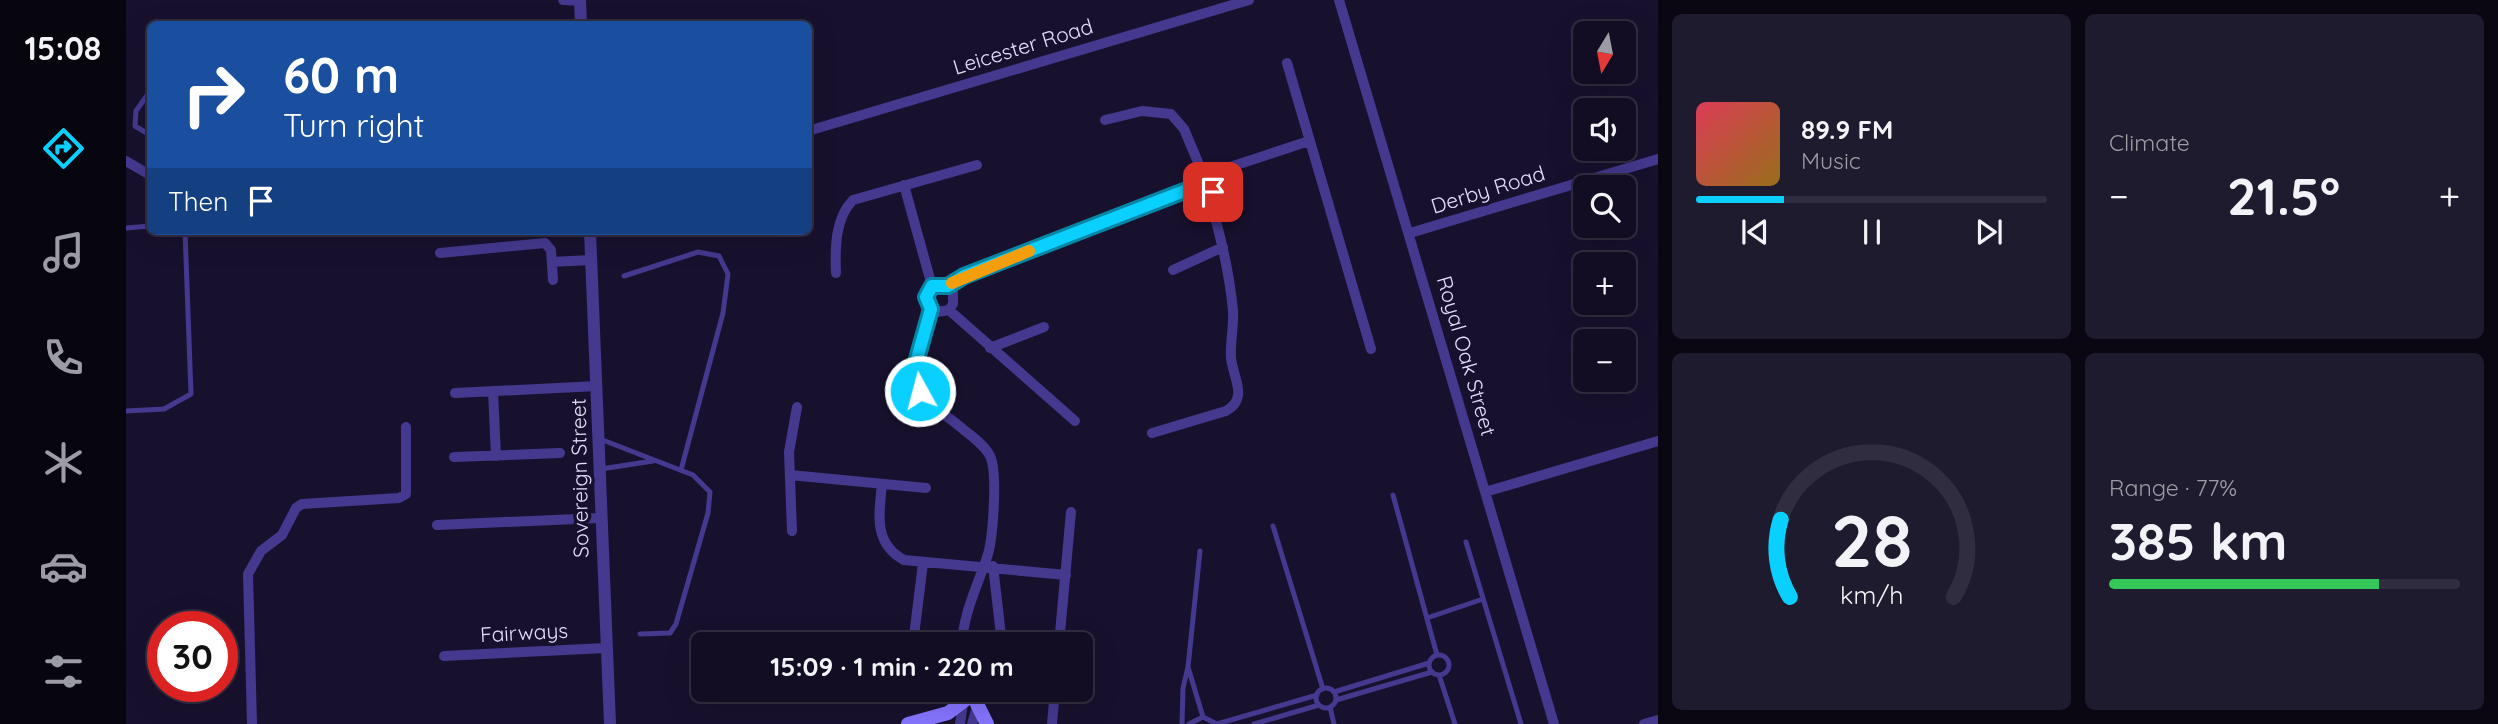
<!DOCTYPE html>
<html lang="en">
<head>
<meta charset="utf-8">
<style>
	:root { --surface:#120d22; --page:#1f1b2f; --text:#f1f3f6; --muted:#9c9ca5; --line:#312d40; --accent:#0ad0ff }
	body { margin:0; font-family:Quicksand,sans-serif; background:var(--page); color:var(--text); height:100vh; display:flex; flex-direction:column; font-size:26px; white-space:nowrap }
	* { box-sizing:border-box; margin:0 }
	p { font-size:23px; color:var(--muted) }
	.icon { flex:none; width:38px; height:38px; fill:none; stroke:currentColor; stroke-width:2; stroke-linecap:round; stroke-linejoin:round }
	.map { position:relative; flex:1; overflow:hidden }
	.drawer { display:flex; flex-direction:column; gap:14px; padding:14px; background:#0a0713; width:840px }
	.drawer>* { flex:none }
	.banner { position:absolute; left:21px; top:21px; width:665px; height:214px; border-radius:10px; box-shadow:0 7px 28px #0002,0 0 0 2px var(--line); background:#1a4fa0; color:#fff; overflow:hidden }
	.needle { width:46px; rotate:190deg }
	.buttons { position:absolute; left:1447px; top:21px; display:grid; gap:14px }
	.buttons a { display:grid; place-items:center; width:63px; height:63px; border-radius:10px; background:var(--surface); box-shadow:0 7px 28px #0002,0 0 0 2px var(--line); font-size:35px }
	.speed { position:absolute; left:21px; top:611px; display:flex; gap:14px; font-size:35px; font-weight:700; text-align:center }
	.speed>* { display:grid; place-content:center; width:91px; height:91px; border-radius:50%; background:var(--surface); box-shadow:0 7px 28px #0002,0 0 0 2px var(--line); line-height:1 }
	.speed .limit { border:10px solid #d22; background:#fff; color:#111 }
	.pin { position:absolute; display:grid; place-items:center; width:60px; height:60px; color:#fff; margin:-30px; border-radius:14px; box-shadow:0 4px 10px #0006 }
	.me { position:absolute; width:77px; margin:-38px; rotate:353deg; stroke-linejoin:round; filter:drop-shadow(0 0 5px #0008) }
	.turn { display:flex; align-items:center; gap:24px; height:147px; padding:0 21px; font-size:32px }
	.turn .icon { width:91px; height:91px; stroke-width:2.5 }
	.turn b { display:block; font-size:49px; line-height:60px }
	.then { display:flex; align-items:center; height:66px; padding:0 21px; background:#0003; gap:14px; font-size:26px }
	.big { font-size:52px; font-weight:700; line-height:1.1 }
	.drawer .tile { flex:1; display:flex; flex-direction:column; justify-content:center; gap:10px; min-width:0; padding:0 24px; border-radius:10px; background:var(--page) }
	.drawer .dial { align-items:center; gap:0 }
	.dial svg { height:182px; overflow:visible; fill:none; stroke:var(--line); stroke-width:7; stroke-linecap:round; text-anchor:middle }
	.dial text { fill:var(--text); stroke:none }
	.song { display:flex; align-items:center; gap:21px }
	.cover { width:84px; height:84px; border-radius:10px; background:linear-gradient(135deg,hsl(350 70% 55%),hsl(40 70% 35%)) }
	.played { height:7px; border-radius:4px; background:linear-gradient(90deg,var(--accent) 25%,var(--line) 25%) }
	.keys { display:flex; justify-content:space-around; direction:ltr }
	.heat { display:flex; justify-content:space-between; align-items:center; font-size:38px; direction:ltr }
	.charge { height:10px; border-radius:5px; background:linear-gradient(90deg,#34c759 77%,var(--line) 0) }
	.drawer .tiles { flex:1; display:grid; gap:14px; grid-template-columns:repeat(2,1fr) }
	.trip { position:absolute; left:565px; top:632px; width:402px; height:70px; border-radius:10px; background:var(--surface); box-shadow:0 7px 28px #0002,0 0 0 2px var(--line); font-weight:700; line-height:70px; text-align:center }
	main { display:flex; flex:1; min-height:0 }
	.tab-bar { display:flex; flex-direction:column; width:126px; justify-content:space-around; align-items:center; background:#07050e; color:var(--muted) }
	.tab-bar .icon { width:49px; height:49px }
	.tab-bar .on { color:var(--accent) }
	.tab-bar b { font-size:32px; color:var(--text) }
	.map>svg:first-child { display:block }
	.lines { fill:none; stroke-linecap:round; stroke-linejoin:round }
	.service { stroke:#44398f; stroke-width:5 }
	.minor { stroke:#44398f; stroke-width:10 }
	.tertiary { stroke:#44398f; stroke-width:12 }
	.secondary { stroke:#8575ff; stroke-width:14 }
	.route-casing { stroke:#0687a6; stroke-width:18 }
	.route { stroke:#0ad0ff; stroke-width:12 }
	.slow { stroke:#f59e0b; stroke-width:12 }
	.labels { text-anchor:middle; stroke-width:7; stroke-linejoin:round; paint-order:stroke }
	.street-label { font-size:21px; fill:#e5deff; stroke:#18112e }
</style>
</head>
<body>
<main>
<nav class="tab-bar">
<b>15:08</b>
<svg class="icon on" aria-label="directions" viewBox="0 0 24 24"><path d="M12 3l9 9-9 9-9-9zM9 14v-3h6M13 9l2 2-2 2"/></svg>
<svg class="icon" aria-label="music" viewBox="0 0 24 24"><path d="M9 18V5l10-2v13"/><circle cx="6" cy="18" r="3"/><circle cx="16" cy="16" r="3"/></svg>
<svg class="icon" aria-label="phone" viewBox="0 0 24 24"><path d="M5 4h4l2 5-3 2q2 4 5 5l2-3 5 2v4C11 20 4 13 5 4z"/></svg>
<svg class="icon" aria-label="climate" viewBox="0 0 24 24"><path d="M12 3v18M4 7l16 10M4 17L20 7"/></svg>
<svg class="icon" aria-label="car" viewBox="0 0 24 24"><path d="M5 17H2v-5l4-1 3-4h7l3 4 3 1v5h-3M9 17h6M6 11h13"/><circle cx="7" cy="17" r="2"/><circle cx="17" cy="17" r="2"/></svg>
<svg class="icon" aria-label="filters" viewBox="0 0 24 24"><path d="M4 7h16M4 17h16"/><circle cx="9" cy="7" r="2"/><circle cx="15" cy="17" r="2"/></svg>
</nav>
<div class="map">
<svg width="1532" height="724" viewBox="0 0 1532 724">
	<rect width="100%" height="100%" fill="#18112e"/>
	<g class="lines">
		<path class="service" d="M24 91 10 111 9 126 24 135
			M0 228 24 226
			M498 276 572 252 593 256 602 274 597 313 555 470
			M0 411 38 409 65 394 59 231
			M474 439 567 475 584 492 582 513 550 624 544 633 514 634
			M475 469 527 461
			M1267 495 1311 655
			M1147 526 1197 689
			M1340 542 1395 724
			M1301 618 1357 599
			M1303 665a10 10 0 1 1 20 0a10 10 0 1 1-20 0Z
			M1062 667 1077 717
			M1313 675 1329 724
			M1190 698a10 10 0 1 1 20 0a10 10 0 1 1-20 0Z
			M1208 692 1303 663
			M1210 700 1306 672
			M1204 707 1208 724
			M1056 724 1057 688 1062 667 1074 551
			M1063 724 1077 717 1091 724
			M1091 724 1191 695
			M1128 724 1193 705"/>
		<path class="minor" d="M437 0 455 1
			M1213 0 1428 724
			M1161 63 1245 349
			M979 120 1016 111 1045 114 1058 129 1074 167
			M682 131 1123 0
			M0 161 24 175
			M1064 181a14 14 0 1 1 28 0a14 14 0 1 1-28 0Z
			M1089 172 1183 141
			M778 185 806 286 801 291V304L811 312 823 310 827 304V292L817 284 806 286
			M1284 233 1532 159
			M314 253 419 243 425 250 427 280
			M426 262 465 260
			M1047 270 1097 247
			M710 273C709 248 709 218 727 200L851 165
			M823 286 838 276 1066 188
			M805 309C795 330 779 369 794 391 804 406 824 418 838 430 847 437 859 446 864 456 872 472 867 541 861 557 852 585 837 614 836 644
			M823 310 949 421
			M864 348 918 327
			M367 391 370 456
			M329 393 471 386
			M1026 433 1100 411C1123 398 1107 378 1105 358 1104 342 1108 326 1107 310 1103 271 1094 232 1082 194
			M328 457 434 453
			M664 475 800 488
			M756 484C753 514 747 543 778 560L940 575
			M1359 492 1532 441
			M311 525 474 518
			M666 531 663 452 671 407
			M867 566 876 644
			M787 644 797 563
			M933 644 945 512
			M318 656 480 648
			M126 724 122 574 135 551 156 535 170 508 176 504 273 498 280 494V427
			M834 724 839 690
			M846 724 856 690
			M926 724 929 690
			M1518 724 1532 720"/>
		<path class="tertiary" d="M454 0 455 24
			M464 231 484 724"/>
		<path class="secondary" d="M851 704 861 724
			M782 724 822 713 839 700"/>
	</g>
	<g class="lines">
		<defs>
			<path id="route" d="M794 391 788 377 789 366 805 309 800 297 806 286H822L838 276 1066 188 1078 195 1087 192"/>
		</defs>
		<use href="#route" class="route-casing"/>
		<use href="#route" class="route"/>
		<path class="slow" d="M826 283 903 251"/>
	</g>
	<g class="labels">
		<g class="street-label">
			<text transform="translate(897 47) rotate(-17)" y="7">Leicester Road</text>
			<text transform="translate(1362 190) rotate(-17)" y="7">Derby Road</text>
			<text transform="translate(1340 356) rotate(74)" y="7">Royal Oak Street</text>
			<text transform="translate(454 478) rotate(-91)" y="7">Sovereign Street</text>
			<text transform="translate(398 633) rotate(-3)" y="7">Fairways</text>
		</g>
	</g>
</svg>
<div class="buttons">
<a><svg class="needle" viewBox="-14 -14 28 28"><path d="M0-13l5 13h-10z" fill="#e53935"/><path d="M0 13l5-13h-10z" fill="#9c9ca5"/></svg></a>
<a><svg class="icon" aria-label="sound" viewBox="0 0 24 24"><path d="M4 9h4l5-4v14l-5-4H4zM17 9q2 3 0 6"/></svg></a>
<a><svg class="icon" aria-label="search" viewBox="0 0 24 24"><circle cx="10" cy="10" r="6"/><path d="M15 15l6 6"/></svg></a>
<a>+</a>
<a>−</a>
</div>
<div class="speed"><div class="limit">30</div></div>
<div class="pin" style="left:1087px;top:192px;background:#d93025"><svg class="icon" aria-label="arrive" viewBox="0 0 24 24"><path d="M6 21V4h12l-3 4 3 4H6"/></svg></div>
<svg class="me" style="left:794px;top:391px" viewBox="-20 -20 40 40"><circle r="17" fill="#0ad0ff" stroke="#fff" stroke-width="3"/><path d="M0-11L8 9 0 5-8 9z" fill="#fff"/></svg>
<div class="trip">15:09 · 1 min · 220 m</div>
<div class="banner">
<div class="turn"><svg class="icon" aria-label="right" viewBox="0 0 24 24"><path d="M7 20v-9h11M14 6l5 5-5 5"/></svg><div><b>60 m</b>Turn right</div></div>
<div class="then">Then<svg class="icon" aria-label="arrive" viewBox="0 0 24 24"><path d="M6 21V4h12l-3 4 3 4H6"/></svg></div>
</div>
</div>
<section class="drawer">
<div class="tiles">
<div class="tile">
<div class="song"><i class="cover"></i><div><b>89.9 FM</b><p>Music</p></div></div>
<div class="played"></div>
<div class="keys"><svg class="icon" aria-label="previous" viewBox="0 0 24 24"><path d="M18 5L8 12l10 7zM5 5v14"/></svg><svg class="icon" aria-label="pause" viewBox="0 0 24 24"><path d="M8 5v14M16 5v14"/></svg><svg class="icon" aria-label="next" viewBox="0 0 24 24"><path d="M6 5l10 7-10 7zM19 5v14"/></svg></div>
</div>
<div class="tile"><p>Climate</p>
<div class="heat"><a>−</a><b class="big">21.5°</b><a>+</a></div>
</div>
<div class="tile dial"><svg viewBox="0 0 100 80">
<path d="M14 69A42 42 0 1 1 86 69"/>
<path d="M14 69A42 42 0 0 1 10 35" stroke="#0ad0ff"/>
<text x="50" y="56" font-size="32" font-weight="700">28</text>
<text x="50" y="72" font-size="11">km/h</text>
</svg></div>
<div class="tile"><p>Range · 77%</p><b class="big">385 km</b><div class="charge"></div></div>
</div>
</section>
</main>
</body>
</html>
